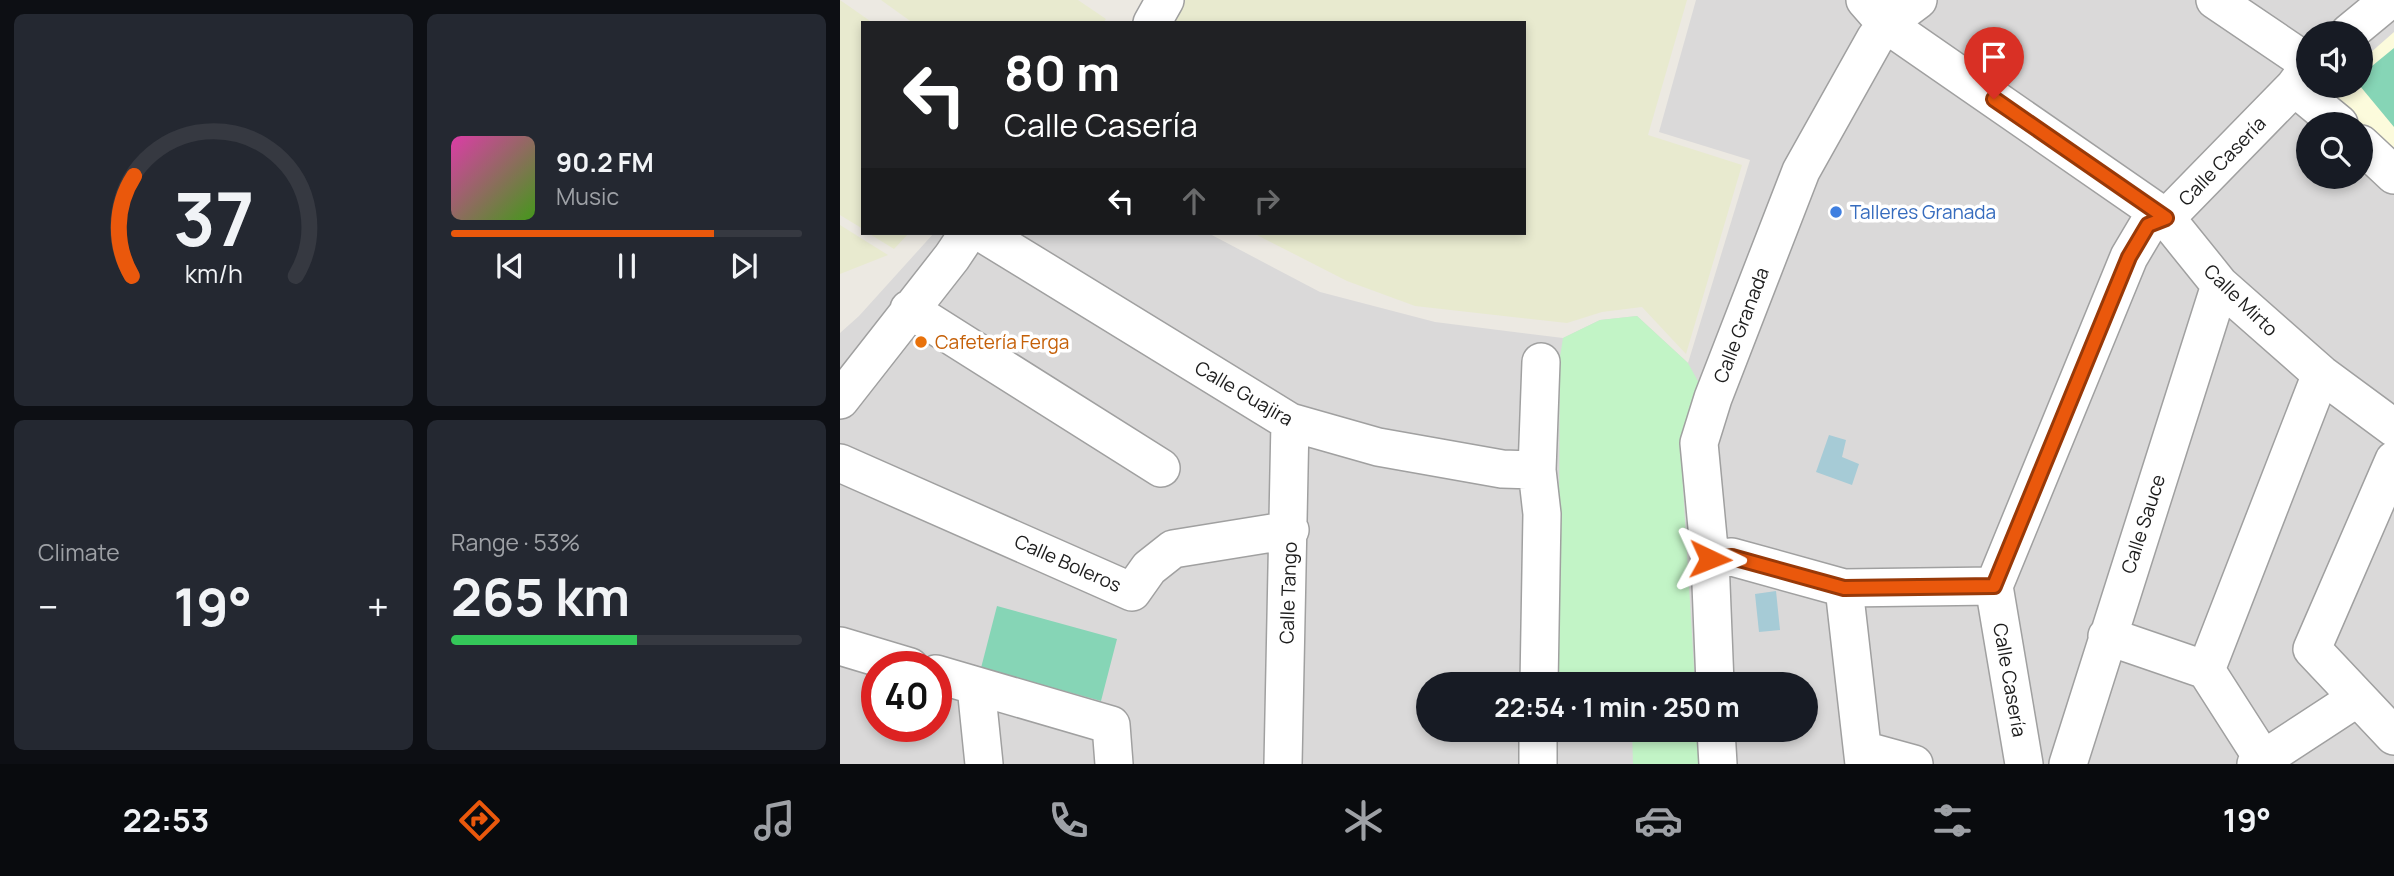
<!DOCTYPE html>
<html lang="en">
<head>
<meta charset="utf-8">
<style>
	:root { --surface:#171b24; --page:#242831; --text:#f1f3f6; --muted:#9ea1a6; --line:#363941; --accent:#ea580c }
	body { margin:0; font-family:Manrope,sans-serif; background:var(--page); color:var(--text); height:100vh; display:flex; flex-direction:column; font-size:26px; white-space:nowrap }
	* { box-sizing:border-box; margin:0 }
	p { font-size:23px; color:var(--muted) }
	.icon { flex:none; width:38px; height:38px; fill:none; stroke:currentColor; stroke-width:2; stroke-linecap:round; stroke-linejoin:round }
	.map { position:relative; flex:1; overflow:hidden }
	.drawer { display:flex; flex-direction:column; gap:14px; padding:14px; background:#0d0f14; width:840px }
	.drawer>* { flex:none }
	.banner { position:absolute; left:21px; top:21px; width:665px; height:214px; border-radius:0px; box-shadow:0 4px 10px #0003; background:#202124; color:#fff; overflow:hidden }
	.tools { position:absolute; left:1456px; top:21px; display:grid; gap:14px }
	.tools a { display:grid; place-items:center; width:77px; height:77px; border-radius:50%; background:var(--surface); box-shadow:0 4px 10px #0003; font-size:35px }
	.speed { position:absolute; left:21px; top:651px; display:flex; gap:14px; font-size:35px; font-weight:700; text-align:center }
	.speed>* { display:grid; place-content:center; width:91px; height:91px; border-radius:50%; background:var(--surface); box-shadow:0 4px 10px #0003; line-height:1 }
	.speed .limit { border:10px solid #d22; background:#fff; color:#111 }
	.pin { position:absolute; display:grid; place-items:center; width:60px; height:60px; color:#fff; margin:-72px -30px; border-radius:50% 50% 50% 0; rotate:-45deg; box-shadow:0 0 7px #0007 }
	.pin .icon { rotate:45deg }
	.me { position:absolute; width:77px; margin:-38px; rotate:92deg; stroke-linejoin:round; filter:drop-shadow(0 0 5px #0008) }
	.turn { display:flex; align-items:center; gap:24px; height:147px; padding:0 28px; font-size:32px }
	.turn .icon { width:91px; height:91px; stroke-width:2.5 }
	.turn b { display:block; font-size:49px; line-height:60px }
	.lanes { display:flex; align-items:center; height:66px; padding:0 28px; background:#0003; justify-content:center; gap:35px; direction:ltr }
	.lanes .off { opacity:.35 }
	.big { font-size:52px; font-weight:700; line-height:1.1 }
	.drawer .widget { flex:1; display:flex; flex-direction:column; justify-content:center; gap:10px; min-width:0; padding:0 24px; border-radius:10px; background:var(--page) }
	.drawer .dial { align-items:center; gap:0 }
	.dial svg { height:182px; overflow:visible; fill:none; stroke:var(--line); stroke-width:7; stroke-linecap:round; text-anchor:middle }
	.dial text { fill:var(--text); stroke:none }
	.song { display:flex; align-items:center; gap:21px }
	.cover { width:84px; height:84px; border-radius:10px; background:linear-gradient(135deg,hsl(320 70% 55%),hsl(100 70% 35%)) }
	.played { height:7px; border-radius:4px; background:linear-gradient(90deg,var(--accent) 75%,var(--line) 75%) }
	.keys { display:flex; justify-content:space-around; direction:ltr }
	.heat { display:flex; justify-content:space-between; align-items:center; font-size:38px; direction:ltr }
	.charge { height:10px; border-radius:5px; background:linear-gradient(90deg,#34c759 53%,var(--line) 0) }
	.drawer .tiles { flex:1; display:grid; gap:14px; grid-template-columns:repeat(2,1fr) }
	.trip { position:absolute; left:576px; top:672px; width:402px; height:70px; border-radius:35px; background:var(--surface); box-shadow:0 4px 10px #0003; font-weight:700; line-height:70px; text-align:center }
	.menu { display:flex; height:112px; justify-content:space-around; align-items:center; background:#090b0e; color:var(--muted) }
	.menu .icon { width:49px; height:49px }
	.menu .selected { color:var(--accent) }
	.menu b { font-size:32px; color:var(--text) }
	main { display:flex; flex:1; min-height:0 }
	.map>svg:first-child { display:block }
	.residential { fill:#dad9d9; fill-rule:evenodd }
	.education { fill:#fcfbdc }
	.farmland { fill:#e8eacf }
	.park { fill:#c2f4c6 }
	.pitch { fill:#86d5b6 }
	.water { fill:#a6cbd6 }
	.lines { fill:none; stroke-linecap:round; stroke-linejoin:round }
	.minor-casing { stroke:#a0a0a0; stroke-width:40 }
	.minor { stroke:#fff; stroke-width:37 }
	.route-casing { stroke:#983908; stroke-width:18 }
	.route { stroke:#ea580c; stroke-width:12 }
	.shop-dot { fill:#3f7fe0; stroke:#fff; stroke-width:2.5 }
	.food-dot { fill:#e8710a; stroke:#fff; stroke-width:2.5 }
	.labels { text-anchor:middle; stroke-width:7; stroke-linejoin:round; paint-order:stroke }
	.street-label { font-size:19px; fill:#1c1c1c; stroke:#fff }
	.shop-label { font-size:19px; fill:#366cbe; stroke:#fff; text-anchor:start }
	.food-label { font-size:19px; fill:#c56008; stroke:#fff; text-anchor:start }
</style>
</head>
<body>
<main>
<section class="drawer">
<div class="tiles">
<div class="widget dial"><svg viewBox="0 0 100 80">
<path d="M14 69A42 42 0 1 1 86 69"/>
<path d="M14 69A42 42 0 0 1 15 25" stroke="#ea580c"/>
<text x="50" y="56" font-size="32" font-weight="700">37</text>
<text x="50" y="72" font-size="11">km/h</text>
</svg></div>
<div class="widget">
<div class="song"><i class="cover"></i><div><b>90.2 FM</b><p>Music</p></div></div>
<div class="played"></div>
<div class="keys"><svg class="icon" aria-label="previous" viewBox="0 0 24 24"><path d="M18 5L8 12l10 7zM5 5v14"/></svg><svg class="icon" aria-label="pause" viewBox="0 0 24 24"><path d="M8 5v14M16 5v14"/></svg><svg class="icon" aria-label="next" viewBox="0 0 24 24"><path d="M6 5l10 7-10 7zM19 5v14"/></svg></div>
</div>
<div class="widget"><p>Climate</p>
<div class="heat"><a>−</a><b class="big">19°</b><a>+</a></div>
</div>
<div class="widget"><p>Range · 53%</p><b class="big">265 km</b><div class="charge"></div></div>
</div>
</section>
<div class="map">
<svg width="1554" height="764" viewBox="0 0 1554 764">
	<rect width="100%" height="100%" fill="#ece9e2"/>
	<path class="residential" d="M856 0H1554V764H0V333L19 316 94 233H368L480 292 595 322 723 338 760 320 797 316 848 363 910 160 819 132ZM1468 33H1521V86H1468ZM1468 124H1521V177H1468ZM37 667H96V726H37ZM588 684H966V730H588Z"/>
	<path class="education" d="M1554 32V156L1497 104 1494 86H1521V61Z"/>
	<path class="farmland" d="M0 0 33 23H23V229L0 215Z
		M41 0H238L266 19 263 23H73Z
		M344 0H847L808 135 902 165 846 354 802 307 762 312 727 323 575 306 507 281 413 233H684V23H331Z
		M0 225 48 255 0 274Z
		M28 233H69L54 249Z"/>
	<path class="park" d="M797 316 848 363 860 385 841 455 855 684H791V673L718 672 720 357 723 338 760 320Z
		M792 730H857L860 764H793Z"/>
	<path class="pitch" d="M1554 48V127L1520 86 1521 75Z
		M157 606 277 639 261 701 141 668Z"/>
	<path class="water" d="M989 435 1006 440 1002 457 1019 464 1012 485 976 472Z
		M936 591 940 630 919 632 915 594Z"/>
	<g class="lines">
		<defs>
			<path id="minor" d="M1025 0 1046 24 1326 218 1380 285 1481 374 1554 428
				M1375 0 1468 63
				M312 23 325 0
				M1509 33 1549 0
				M1454 87 1499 124
				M1521 144 1554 175
				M142 233 450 422 538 447 662 469 697 470
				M69 309 321 468
				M0 400 112 257 128 233
				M1554 460 1472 649 1554 736
				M0 463 292 592 309 568 333 549 450 530
				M870 559 892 557 1004 588 1154 586
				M1004 588 1024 764
				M1267 636 1366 670 1423 759
				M0 646 70 667
				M1366 670 1481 374
				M96 674 271 725 274 764
				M699 684 702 514 697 470 701 362
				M875 684 870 559 859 443 873 398 961 171 1035 39 1046 24 1078 0
				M136 686 144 764
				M876 730 878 764
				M1023 750 1074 764
				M443 764 450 422
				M698 764V730
				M1184 764 1154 586 1289 257 1308 225 1326 218 1454 87 1468 68
				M1228 764 1380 285
				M1416 764 1517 698"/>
		</defs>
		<use href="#minor" class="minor-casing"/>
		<use href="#minor" class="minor"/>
	</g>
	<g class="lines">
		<defs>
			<path id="route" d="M870 559 892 557 1004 588 1154 586 1289 257 1308 225 1326 218 1154 99"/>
		</defs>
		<use href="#route" class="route-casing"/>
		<use href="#route" class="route"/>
	</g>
	<circle class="shop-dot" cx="996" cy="212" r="7"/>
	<circle class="food-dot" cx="81" cy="342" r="7"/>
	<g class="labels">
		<g class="street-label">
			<text transform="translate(1382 161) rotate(-46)" y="7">Calle Casería</text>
			<text transform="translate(1401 300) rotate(44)" y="7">Calle Mirto</text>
			<text transform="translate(901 325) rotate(-69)" y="7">Calle Granada</text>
			<text transform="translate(404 393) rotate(30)" y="7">Calle Guajira</text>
			<text transform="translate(1303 524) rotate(-72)" y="7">Calle Sauce</text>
			<text transform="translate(228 563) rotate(24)" y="7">Calle Boleros</text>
			<text transform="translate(448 593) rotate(-88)" y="7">Calle Tango</text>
			<text transform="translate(1170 680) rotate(80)" y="7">Calle Casería</text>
		</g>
		<g class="shop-label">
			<text x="1010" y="219">Talleres Granada</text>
		</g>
		<g class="food-label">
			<text x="95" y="349">Cafetería Ferga</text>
		</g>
	</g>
</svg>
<div class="tools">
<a><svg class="icon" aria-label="sound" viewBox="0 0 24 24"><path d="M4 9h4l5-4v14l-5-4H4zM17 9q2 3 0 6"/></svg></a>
<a><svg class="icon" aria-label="search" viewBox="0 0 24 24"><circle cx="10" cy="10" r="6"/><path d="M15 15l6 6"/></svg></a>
</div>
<div class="speed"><div class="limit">40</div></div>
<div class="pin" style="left:1154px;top:99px;background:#d93025"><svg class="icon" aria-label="arrive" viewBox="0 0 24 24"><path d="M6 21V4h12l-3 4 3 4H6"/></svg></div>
<svg class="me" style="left:870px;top:559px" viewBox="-20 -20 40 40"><path d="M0-17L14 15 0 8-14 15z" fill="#ea580c" stroke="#fff" stroke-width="4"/></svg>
<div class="trip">22:54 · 1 min · 250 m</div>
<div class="banner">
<div class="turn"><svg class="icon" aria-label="left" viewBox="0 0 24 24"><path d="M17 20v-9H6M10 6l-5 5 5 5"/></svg><div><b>80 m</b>Calle Casería</div></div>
<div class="lanes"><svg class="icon" aria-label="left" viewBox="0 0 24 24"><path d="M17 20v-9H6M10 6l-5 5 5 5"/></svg><svg class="icon off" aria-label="ahead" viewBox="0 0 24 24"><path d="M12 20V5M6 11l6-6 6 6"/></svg><svg class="icon off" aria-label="right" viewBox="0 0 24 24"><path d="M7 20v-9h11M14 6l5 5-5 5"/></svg></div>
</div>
</div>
</main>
<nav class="menu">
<b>22:53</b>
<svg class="icon selected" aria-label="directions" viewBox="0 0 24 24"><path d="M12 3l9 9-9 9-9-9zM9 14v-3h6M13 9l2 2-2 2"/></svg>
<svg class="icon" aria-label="music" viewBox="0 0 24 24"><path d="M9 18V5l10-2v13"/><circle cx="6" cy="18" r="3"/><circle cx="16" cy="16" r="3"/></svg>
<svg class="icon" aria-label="phone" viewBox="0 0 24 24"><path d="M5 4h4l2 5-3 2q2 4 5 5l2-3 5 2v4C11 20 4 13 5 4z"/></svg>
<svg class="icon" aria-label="climate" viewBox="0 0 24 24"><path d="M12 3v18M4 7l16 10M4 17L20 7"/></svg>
<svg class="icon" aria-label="car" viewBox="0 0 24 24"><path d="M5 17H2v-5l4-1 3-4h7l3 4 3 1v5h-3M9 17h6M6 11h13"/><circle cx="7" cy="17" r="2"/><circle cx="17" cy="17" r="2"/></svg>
<svg class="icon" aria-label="filters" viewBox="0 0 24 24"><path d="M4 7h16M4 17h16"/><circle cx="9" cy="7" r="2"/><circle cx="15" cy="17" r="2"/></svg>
<b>19°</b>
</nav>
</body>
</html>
